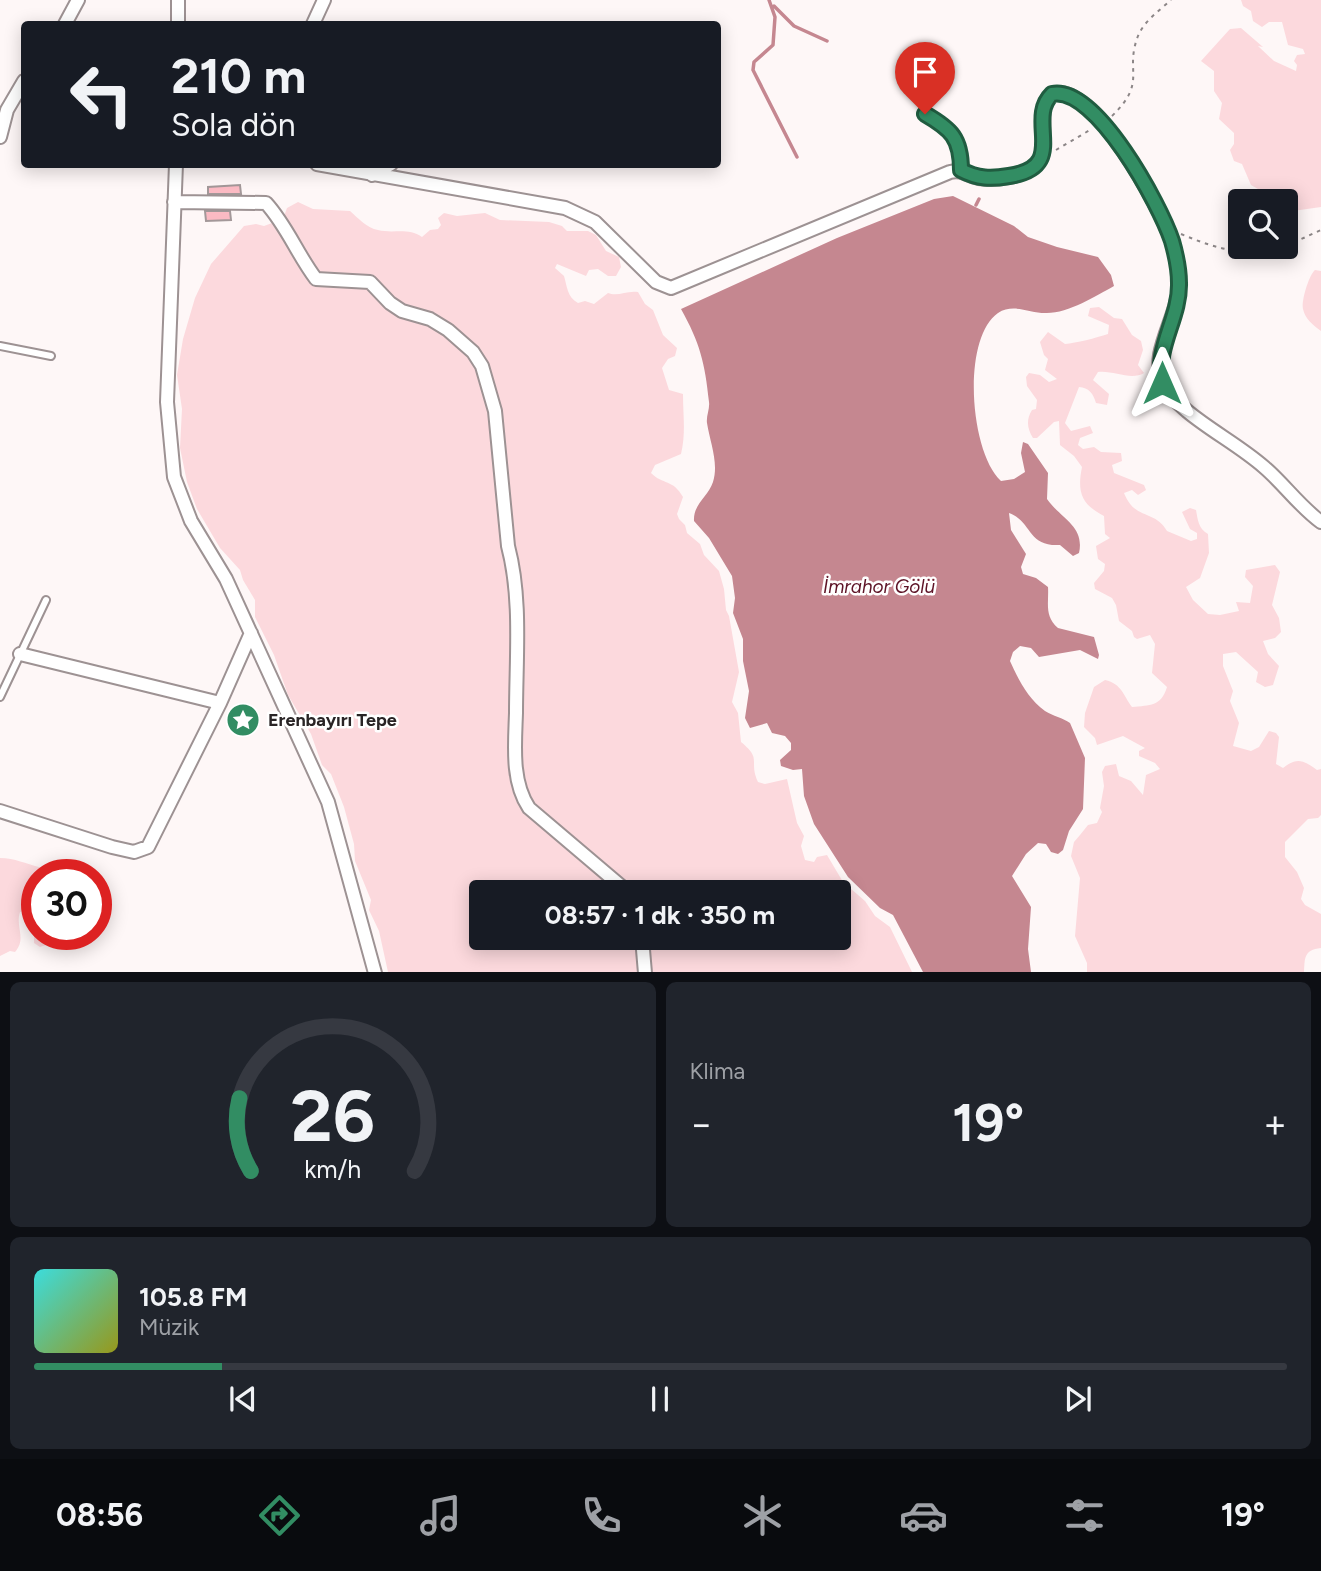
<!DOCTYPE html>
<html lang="tr">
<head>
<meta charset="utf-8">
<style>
	:root { --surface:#171b24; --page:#20242c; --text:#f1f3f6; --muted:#9ea1a6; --line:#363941; --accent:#328d63 }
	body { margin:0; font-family:Figtree,sans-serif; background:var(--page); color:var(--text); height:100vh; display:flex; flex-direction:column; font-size:26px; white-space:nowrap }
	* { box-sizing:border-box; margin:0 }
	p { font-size:23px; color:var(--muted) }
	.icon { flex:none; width:38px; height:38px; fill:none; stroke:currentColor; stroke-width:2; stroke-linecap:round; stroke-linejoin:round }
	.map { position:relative; height:972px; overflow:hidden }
	.details { display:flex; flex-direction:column; gap:10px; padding:10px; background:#0d0f14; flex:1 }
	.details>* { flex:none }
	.hud { position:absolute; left:21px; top:21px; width:700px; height:147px; border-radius:7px; box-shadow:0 4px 18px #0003; background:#171b24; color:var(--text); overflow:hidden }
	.buttons { position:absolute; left:1228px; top:189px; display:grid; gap:14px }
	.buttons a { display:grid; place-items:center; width:70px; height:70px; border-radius:7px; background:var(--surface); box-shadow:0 4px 18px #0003; font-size:35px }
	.speed { position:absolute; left:21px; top:859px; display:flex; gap:14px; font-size:35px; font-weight:700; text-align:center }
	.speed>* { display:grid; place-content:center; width:91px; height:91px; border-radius:50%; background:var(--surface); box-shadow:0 4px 18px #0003; line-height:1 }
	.speed .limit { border:10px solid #d22; background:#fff; color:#111 }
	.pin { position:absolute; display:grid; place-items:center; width:60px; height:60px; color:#fff; margin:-72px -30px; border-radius:50% 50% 50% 0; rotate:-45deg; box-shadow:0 0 7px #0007 }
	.pin .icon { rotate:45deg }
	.me { position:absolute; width:77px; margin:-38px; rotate:0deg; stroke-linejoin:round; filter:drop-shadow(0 0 5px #0008) }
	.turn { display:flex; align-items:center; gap:24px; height:147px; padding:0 35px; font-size:32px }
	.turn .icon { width:91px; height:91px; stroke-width:2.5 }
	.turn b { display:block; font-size:49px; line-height:60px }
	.big { font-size:52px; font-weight:700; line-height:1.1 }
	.details .card { flex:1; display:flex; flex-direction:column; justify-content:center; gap:10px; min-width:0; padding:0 24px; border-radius:10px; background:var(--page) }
	.details .dial { align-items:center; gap:0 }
	.dial svg { height:182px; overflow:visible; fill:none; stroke:var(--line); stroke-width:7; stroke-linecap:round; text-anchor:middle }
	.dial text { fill:var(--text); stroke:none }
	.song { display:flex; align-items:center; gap:21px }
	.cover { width:84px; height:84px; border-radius:10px; background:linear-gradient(135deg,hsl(180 70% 55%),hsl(60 70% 35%)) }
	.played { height:7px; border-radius:4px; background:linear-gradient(90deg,var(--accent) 15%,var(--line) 15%) }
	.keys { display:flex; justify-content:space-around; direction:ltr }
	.heat { display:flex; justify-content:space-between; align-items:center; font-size:38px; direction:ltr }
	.details .tiles { flex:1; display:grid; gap:10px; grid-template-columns:1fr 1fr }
	.card:last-child { grid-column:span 2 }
	.trip { position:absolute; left:469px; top:880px; width:382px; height:70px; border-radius:7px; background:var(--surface); box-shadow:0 4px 18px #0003; font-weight:700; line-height:70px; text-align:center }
	.dock { display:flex; height:112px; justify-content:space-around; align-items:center; background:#090b0e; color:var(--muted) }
	.dock .icon { width:49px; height:49px }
	.dock .selected { color:var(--accent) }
	.dock b { font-size:32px; color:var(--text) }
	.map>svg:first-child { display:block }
	.green { fill:#fcd9dd; fill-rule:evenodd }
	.water { fill:#c58790 }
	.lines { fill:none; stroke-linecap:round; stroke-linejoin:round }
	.stream { stroke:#c58790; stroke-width:3.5 }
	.building { fill:#fbbac3; stroke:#a39899; stroke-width:2 }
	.lane-casing { stroke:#9d9293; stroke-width:10 }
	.street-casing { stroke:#9d9293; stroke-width:16 }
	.path { stroke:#8c8687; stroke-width:2; stroke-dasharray:3.5 5; stroke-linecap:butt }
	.lane { stroke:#fff; stroke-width:6 }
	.street { stroke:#fff; stroke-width:12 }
	.route-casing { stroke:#205c40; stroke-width:18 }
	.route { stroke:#328d63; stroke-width:12 }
	.labels { text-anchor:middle; stroke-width:5; stroke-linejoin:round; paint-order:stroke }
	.poi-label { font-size:18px; font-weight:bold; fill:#292425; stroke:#fff; text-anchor:start }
	.water-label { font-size:19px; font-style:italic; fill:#5e1427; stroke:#fff }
</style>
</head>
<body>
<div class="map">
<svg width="1321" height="973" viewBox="0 0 1321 973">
	<rect width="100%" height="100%" fill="#fef7f7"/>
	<path class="green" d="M1241 0H1321V207L1286 212V201H1271L1265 193 1251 185 1242 164 1234 161 1230 150 1234 144V133L1219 119 1222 103 1214 91V71L1201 61 1230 29 1241 28 1263 47 1258 46 1274 61 1296 71 1297 65 1294 61 1297 55 1305 54 1303 49 1288 45 1282 22H1269L1262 27 1253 21 1251 11 1243 6Z
		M298 202 313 209 350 211C358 218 367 228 378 230 394 234 408 227 422 237L430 230 438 229 441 225 438 218 444 213 457 216 485 213 500 220 549 222 562 226 567 231H588L596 235 606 251 619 257 621 267 616 276H608L598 269 589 270 586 276 557 264 555 268 564 276C567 286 567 297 578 303L585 301 594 304 608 293C618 297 627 290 638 292L645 304 653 310 663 335 677 348 675 356 668 359 662 368 669 390 683 394C683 415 686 433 681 454L655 465 651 473C663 485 673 479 683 497L677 514 679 519 685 525 687 533 700 544 704 555 719 571 724 589 726 610 729 616 739 672 732 702 738 713 741 742C763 760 748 760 758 782L765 784 787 779 797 823 804 836 801 846 805 860 814 862 817 857 827 855 843 882 865 901 875 916 890 927 912 972H388L379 931 369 910 371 900 355 861 354 844 344 807 331 774 322 765 311 734 288 695 274 655 255 617V600L243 580 240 570 220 548 197 509 187 482 180 448 182 409 177 375 183 339 195 298 211 264 244 226 256 224 264 226 283 219 287 208ZM481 892H838V938H481Z
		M1315 270 1321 271V331C1313 325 1305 319 1303 309 1301 301 1309 275 1315 270Z
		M1099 307 1114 318 1122 319 1132 335 1141 341 1143 350 1138 365 1144 373C1131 381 1113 370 1098 372L1093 380 1109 394 1107 405 1096 403C1093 393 1089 388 1079 387L1065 423 1071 431 1090 426 1093 433 1080 438 1078 445 1083 449 1094 447 1101 452 1121 453 1122 461 1112 465 1114 473 1144 485 1146 490 1138 495 1132 490 1124 493C1126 498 1130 505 1134 508 1145 517 1158 515 1167 531L1191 541 1197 539V533L1190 529 1182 512 1190 508 1196 510C1198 520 1198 528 1208 534L1209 553 1200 578 1186 587 1193 600 1208 614 1220 615 1239 611 1236 602 1250 603 1253 586 1245 577 1246 570 1275 565 1280 572 1272 605 1279 618 1281 632 1275 638 1263 641 1268 654 1279 666 1273 685 1265 687 1256 682 1258 672 1236 652 1223 654V666L1233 691 1230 701 1239 723 1233 746 1251 751 1259 747 1269 731 1276 733 1279 737 1276 764 1283 768C1297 757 1303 760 1317 770L1321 769V815L1318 818 1308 819 1285 842V857L1297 872 1304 888 1301 899 1305 905 1321 914V948C1303 950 1305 959 1304 972H1087V963L1075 936 1080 878 1071 856 1074 842 1080 835 1088 825 1097 823 1102 812 1100 808 1104 786 1102 772 1105 766 1116 764 1119 776 1131 781 1143 795 1146 775 1160 769 1155 763 1139 756V751L1145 748 1123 736 1097 745 1095 738 1084 727 1085 713 1094 687 1105 680C1122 684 1123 695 1132 707 1150 705 1161 707 1167 687L1152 673 1155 644 1150 635 1137 639 1134 637 1132 631 1119 621 1116 605 1112 598 1095 589 1094 583 1104 571 1105 564 1098 559 1096 546 1110 538 1105 534 1104 516C1081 504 1077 492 1082 467L1074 456 1060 445 1059 421 1054 422 1037 438H1033C1027 428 1026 420 1032 410L1036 409 1037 400 1027 386 1026 377 1029 373 1040 375 1049 382 1057 379 1045 370 1048 359 1044 355 1040 342 1048 332 1065 344C1076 343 1096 338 1108 334L1109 325 1088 316 1090 308Z
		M0 858C15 858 26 864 39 867 51 870 63 871 74 875H37V934L45 935 46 945 40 947 34 943C34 927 38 924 24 911L20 912C15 927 27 938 15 952L10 951 0 956Z"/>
	<path class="water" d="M953 196 1014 226 1028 237 1057 247 1098 257 1111 275 1114 286C1096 296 1067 314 1045 313 1030 313 1013 303 998 313 961 339 970 453 1001 481L1014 479 1025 472 1021 453 1023 442 1028 444 1048 473 1047 499C1061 519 1085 526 1079 553L1073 556 1060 545C1027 547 1032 521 1009 513L1011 530 1026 554 1021 567 1023 574 1036 578 1048 587C1049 603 1044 616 1058 628L1094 637 1099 655 1098 659 1080 650 1039 657 1031 648 1020 646 1013 652 1010 661C1018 679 1028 699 1045 711 1053 716 1063 718 1070 723L1085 758 1083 809 1069 831 1063 850 1058 854 1051 852 1046 844 1038 843 1026 854 1012 876 1031 907 1028 949 1031 972H923L893 915 880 908 848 877 814 824 804 796 802 769 793 770 781 766 780 760 791 750V743L785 736 772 733 767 723 750 728 745 718 749 691 743 661V639L733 613 735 598 732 576 709 538 694 521C693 504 708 497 713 482 719 463 710 442 707 423 706 416 710 409 709 402 705 363 700 343 681 309L837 238 934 199Z"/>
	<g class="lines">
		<path class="stream" d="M769 0 775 17 773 45 754 62 753 70 797 157
			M774 6 794 26 827 41
			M976 205 979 199"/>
	</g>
	<path class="building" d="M240 185 241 194H208V187Z
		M205 211H230L231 220 206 221Z"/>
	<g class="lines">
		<defs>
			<path id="lane" d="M0 346 51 356
				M0 697 46 600"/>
			<path id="street" d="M65 24 78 0
				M178 24V0
				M313 24 324 0
				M925 114C951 130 961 138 961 170
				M0 137 7 110 24 81
				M176 164 167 402 174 477 191 521 226 579 328 802 375 973
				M317 164 565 208 595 222 656 282 671 288 950 172C963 169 967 176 979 178 997 181 1027 177 1038 162 1052 146 1031 94 1059 93 1096 91 1160 207 1171 239 1176 254 1180 271 1179 286 1178 317 1149 353 1163 383 1168 395 1178 403 1187 411 1211 431 1240 446 1264 467 1284 484 1300 507 1321 522
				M372 175 391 164
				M174 202 266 203C287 226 297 254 316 279L370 282 390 303 402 311 430 319 448 330 473 352 482 366 495 411 508 546C522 599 516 658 516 713 515 744 511 781 529 808L628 892
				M20 654 220 703
				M0 811 112 847 134 852 148 847 220 703 251 633
				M642 938 645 973"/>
		</defs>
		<use href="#lane" class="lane-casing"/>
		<use href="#street" class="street-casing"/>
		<path class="path" d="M1112 116C1148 81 1124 72 1138 36 1144 21 1160 10 1171 0
			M1056 150 1090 130
			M1181 234C1217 249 1246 258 1284 247
			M1286 246 1321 230"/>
		<use href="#lane" class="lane"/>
		<use href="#street" class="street"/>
	</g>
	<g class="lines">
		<defs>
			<path id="route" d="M925 114C951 129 961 138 961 170 978 179 991 179 1009 176 1070 167 1025 120 1052 94 1096 85 1160 205 1172 241 1176 255 1179 269 1179 283 1180 318 1155 347 1162 383"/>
		</defs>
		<use href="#route" class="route-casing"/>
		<use href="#route" class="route"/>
	</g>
	<defs>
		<symbol id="sight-disc" viewBox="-11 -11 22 22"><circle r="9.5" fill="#328d63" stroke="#fff"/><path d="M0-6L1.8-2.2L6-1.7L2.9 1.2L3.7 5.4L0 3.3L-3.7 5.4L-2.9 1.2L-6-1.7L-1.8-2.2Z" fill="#fff"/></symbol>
	</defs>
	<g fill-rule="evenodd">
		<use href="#sight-disc" x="224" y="701" width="38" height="38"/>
	</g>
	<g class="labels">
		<g class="poi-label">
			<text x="268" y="726">Erenbayırı Tepe</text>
		</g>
		<g class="water-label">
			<text x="879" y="593">İmrahor Gölü</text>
		</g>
	</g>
</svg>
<div class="buttons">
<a><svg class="icon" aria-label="search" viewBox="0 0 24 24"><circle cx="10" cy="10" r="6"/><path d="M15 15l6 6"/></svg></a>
</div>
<div class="speed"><div class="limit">30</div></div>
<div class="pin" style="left:925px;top:114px;background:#d93025"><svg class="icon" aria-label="arrive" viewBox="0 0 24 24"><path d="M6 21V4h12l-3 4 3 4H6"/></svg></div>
<svg class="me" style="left:1162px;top:383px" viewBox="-20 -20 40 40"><path d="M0-17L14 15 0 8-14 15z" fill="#328d63" stroke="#fff" stroke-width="4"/></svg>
<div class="trip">08:57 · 1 dk · 350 m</div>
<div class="hud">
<div class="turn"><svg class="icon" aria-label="left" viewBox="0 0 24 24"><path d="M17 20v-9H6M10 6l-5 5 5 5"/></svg><div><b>210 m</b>Sola dön</div></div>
</div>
</div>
<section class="details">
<div class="tiles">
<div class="card dial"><svg viewBox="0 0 100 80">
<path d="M14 69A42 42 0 1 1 86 69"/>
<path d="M14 69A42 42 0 0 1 9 37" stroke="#328d63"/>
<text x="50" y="56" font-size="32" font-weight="700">26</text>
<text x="50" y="72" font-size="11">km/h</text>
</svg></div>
<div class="card"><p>Klima</p>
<div class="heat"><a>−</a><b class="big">19°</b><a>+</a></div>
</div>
<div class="card">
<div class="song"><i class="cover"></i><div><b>105.8 FM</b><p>Müzik</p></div></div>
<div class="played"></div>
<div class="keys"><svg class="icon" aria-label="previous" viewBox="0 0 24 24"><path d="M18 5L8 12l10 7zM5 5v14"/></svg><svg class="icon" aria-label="pause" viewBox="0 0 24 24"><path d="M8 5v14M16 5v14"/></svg><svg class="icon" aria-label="next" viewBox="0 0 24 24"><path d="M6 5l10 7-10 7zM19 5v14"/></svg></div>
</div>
</div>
</section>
<nav class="dock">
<b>08:56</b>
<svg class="icon selected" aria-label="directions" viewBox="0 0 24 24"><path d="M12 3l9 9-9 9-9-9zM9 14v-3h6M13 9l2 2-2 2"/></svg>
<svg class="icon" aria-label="music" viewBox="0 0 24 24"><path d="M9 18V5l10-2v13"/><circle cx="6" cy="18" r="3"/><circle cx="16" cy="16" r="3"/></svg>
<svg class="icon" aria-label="phone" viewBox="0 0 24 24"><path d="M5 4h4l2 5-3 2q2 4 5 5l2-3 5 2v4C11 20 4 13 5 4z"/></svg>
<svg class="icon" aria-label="climate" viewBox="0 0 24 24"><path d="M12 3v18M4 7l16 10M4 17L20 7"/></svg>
<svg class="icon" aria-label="car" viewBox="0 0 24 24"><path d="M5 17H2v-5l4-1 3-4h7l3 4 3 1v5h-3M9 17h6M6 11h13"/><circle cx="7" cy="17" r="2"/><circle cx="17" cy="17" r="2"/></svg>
<svg class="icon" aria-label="filters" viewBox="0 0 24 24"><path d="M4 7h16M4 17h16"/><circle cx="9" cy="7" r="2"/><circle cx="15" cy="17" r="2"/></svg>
<b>19°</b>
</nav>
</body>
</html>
